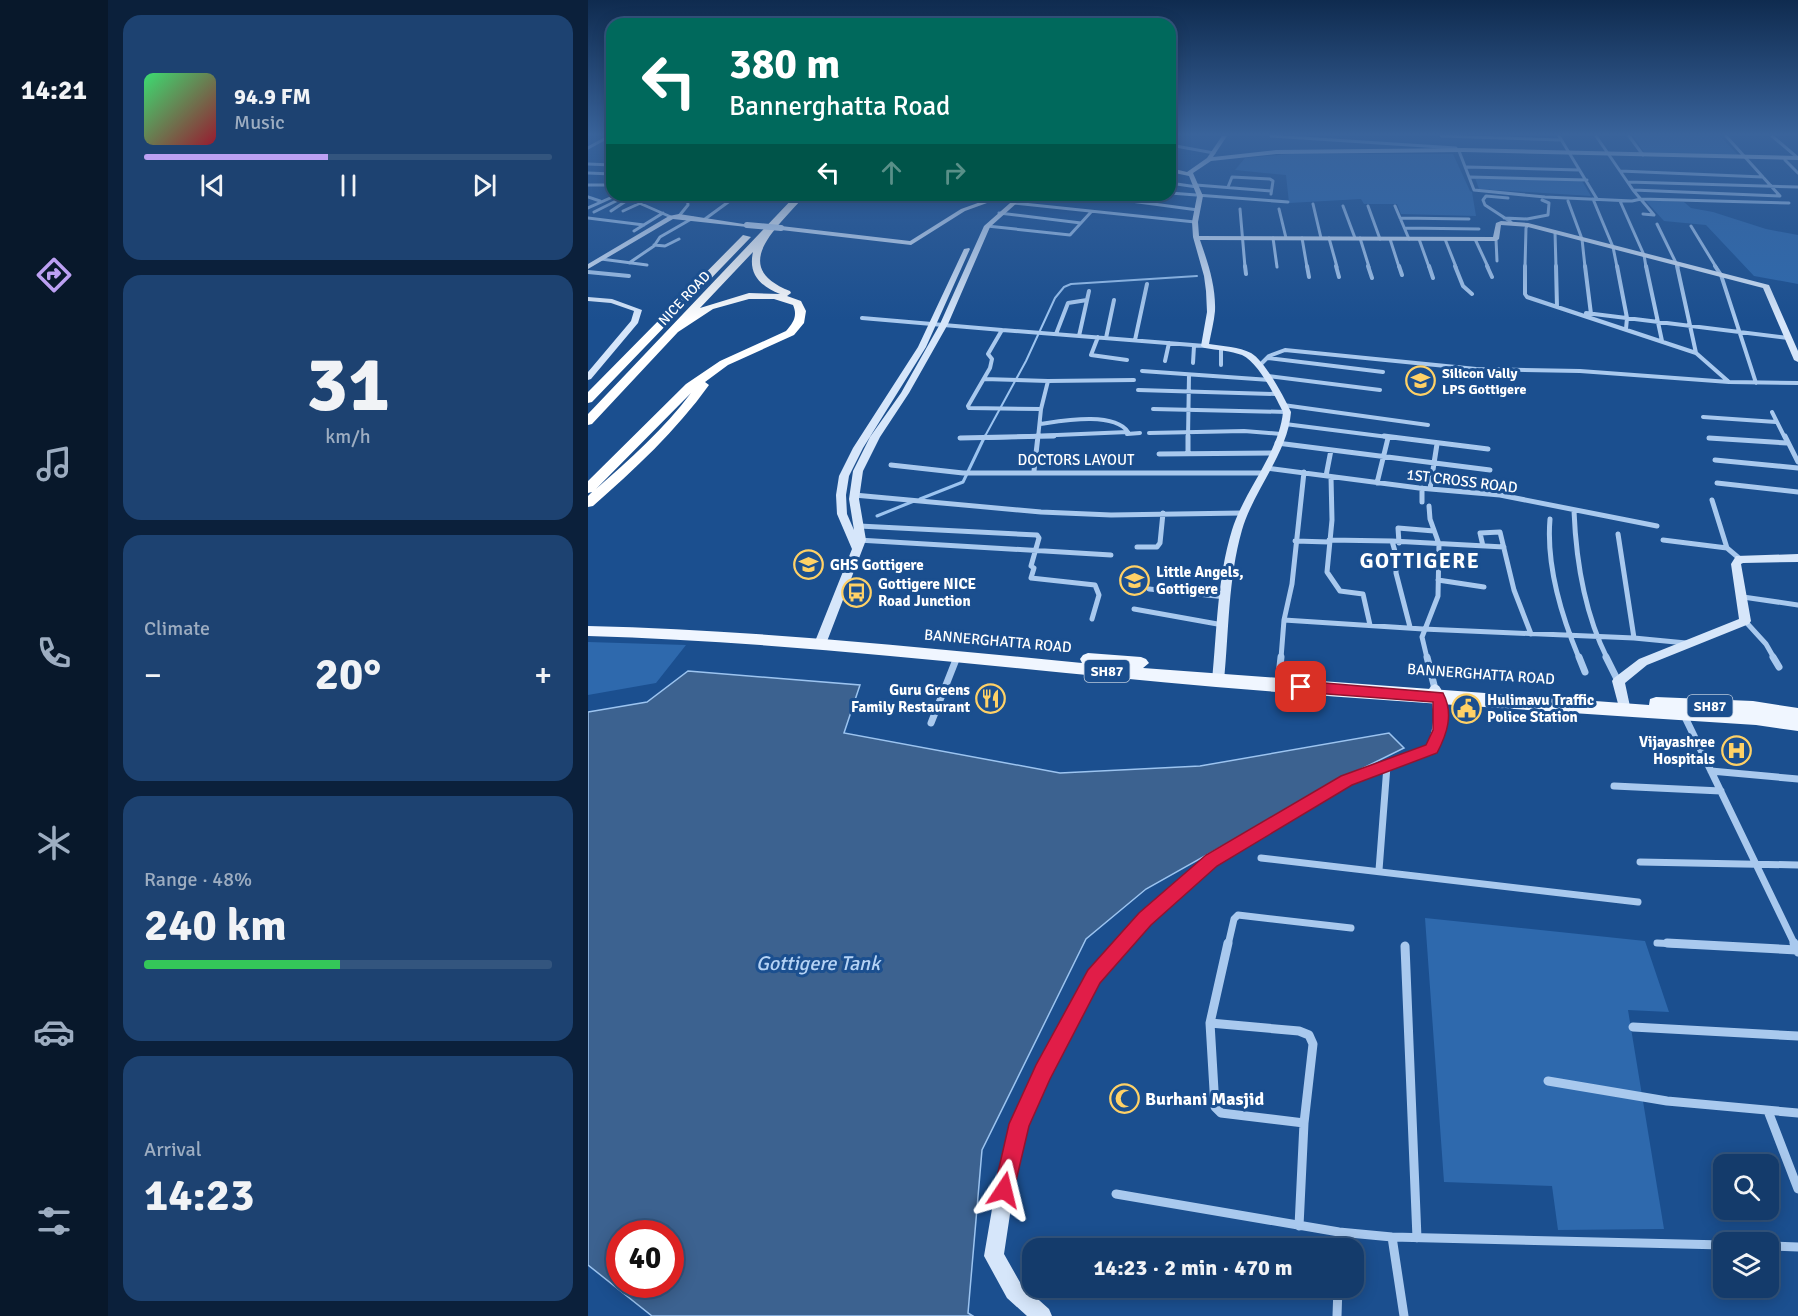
<!DOCTYPE html>
<html lang="en">
<head>
<meta charset="utf-8">
<style>
	:root { --surface:#143b6b; --page:#1d4271; --text:#f1f3f6; --muted:#9dadc1; --line:#33557e; --accent:#bca0f2 }
	body { margin:0; font-family:Signika,sans-serif; background:var(--page); color:var(--text); height:100vh; display:flex; flex-direction:column; font-size:22px; white-space:nowrap }
	* { box-sizing:border-box; margin:0 }
	p { font-size:20px; color:var(--muted) }
	.icon { flex:none; width:33px; height:33px; fill:none; stroke:currentColor; stroke-width:2; stroke-linecap:round; stroke-linejoin:round }
	.map { position:relative; flex:1; overflow:hidden }
	.details { display:flex; flex-direction:column; gap:15px; padding:15px; background:#0b203b; width:480px }
	.details>* { flex:none }
	.guide { position:absolute; left:18px; top:18px; width:570px; height:183px; border-radius:18px; box-shadow:0 3px 15px #0003,0 0 0 2px var(--line); background:#00695c; color:#fff; overflow:hidden }
	.controls { position:absolute; left:1125px; top:1154px; display:grid; gap:12px }
	.controls a { display:grid; place-items:center; width:66px; height:66px; border-radius:12px; background:var(--surface); box-shadow:0 3px 15px #0003,0 0 0 2px var(--line); font-size:30px }
	.speed { position:absolute; left:18px; top:1220px; display:flex; gap:12px; font-size:30px; font-weight:700; text-align:center }
	.speed>* { display:grid; place-content:center; width:78px; height:78px; border-radius:50%; background:var(--surface); box-shadow:0 3px 15px #0003,0 0 0 2px var(--line); line-height:1 }
	.speed .limit { border:9px solid #d22; background:#fff; color:#111 }
	.pin { position:absolute; display:grid; place-items:center; width:51px; height:51px; color:#fff; margin:-26px; border-radius:12px; box-shadow:0 3px 9px #0006 }
	.me { position:absolute; width:66px; margin:-33px; rotate:10deg; stroke-linejoin:round; filter:drop-shadow(0 0 4px #0008) }
	.turn { display:flex; align-items:center; gap:21px; height:126px; padding:0 24px; font-size:27px }
	.turn .icon { width:78px; height:78px; stroke-width:2.5 }
	.turn b { display:block; font-size:42px; line-height:51px }
	.lanes { display:flex; align-items:center; height:57px; padding:0 24px; background:#0003; justify-content:center; gap:30px; direction:ltr }
	.lanes .off { opacity:.35 }
	.big { font-size:45px; font-weight:700; line-height:1.1 }
	.details .widget { flex:1; display:flex; flex-direction:column; justify-content:center; gap:9px; min-width:0; padding:0 21px; border-radius:18px; background:var(--page) }
	.details .dial { align-items:center; gap:0 }
	.dial b { font-size:78px; line-height:1 }
	.song { display:flex; align-items:center; gap:18px }
	.cover { width:72px; height:72px; border-radius:9px; background:linear-gradient(135deg,hsl(140 70% 55%),hsl(350 70% 35%)) }
	.played { height:6px; border-radius:3px; background:linear-gradient(90deg,var(--accent) 45%,var(--line) 45%) }
	.keys { display:flex; justify-content:space-around; direction:ltr }
	.heat { display:flex; justify-content:space-between; align-items:center; font-size:33px; direction:ltr }
	.charge { height:9px; border-radius:4px; background:linear-gradient(90deg,#34c759 48%,var(--line) 0) }
	.trip { position:absolute; left:434px; top:1238px; width:342px; height:60px; border-radius:18px; background:var(--surface); box-shadow:0 3px 15px #0003,0 0 0 2px var(--line); font-weight:700; line-height:60px; text-align:center }
	main { display:flex; flex:1; min-height:0 }
	.tabs { display:flex; flex-direction:column; width:108px; justify-content:space-around; align-items:center; background:#08182b; color:var(--muted) }
	.tabs .icon { width:42px; height:42px }
	.tabs .on { color:var(--accent) }
	.tabs b { font-size:27px; color:var(--text) }
	.map>svg:first-child { display:block }
	.green { fill:#2e69ad }
	.water { fill:#3c6290; stroke:#9cc4f0; stroke-width:1.5; fill-rule:evenodd }
	.lines { fill:none; stroke-linecap:round; stroke-linejoin:round }
	.stream-far1 { stroke:#9cc4f0; stroke-width:2 }
	.stream { stroke:#9cc4f0; stroke-width:3 }
	.street-far4 { stroke:#a9c9ee; stroke-width:3 }
	.street-far3 { stroke:#a9c9ee; stroke-width:4 }
	.street-far2 { stroke:#a9c9ee; stroke-width:5 }
	.street-far1 { stroke:#a9c9ee; stroke-width:7 }
	.street { stroke:#a9c9ee; stroke-width:9 }
	.secondary { fill:#d6e6fa; fill-rule:evenodd }
	.primary { fill:#f0f6ff; fill-rule:evenodd }
	.highway { fill:#fff; fill-rule:evenodd }
	.secondary-bridge { stroke:#d6e6fa; stroke-width:6 }
	.route { fill:#e11d48; stroke:#92132f; stroke-width:1.5 }
	.labels { text-anchor:middle; stroke-width:6; stroke-linejoin:round; paint-order:stroke }
	.far-street-label { font-size:14px; fill:#fff; stroke:#1b4f8f }
	.far-poi-label { font-size:14px; font-weight:bold; fill:#fff; stroke:#1b4f8f; text-anchor:start }
	.shield { fill:#1b4f8f; stroke:#bbcadd; stroke-width:1.5 }
	.shield-label { font-size:14px; font-weight:bold; fill:#fff }
	.street-label { font-size:15px; fill:#fff; stroke:#1b4f8f }
	.poi-label { font-size:15px; font-weight:bold; fill:#fff; stroke:#1b4f8f; text-anchor:start }
	.near-poi-label { font-size:18px; font-weight:bold; fill:#fff; stroke:#1b4f8f; text-anchor:start }
	.near-water-label { font-size:20px; font-style:italic; fill:#b5d3f5; stroke:#1b4f8f }
	.district-label { font-size:21px; font-weight:bold; letter-spacing:1.5px; fill:#fff; stroke:#1b4f8f }
</style>
</head>
<body>
<main>
<nav class="tabs">
<b>14:21</b>
<svg class="icon on" aria-label="directions" viewBox="0 0 24 24"><path d="M12 3l9 9-9 9-9-9zM9 14v-3h6M13 9l2 2-2 2"/></svg>
<svg class="icon" aria-label="music" viewBox="0 0 24 24"><path d="M9 18V5l10-2v13"/><circle cx="6" cy="18" r="3"/><circle cx="16" cy="16" r="3"/></svg>
<svg class="icon" aria-label="phone" viewBox="0 0 24 24"><path d="M5 4h4l2 5-3 2q2 4 5 5l2-3 5 2v4C11 20 4 13 5 4z"/></svg>
<svg class="icon" aria-label="climate" viewBox="0 0 24 24"><path d="M12 3v18M4 7l16 10M4 17L20 7"/></svg>
<svg class="icon" aria-label="car" viewBox="0 0 24 24"><path d="M5 17H2v-5l4-1 3-4h7l3 4 3 1v5h-3M9 17h6M6 11h13"/><circle cx="7" cy="17" r="2"/><circle cx="17" cy="17" r="2"/></svg>
<svg class="icon" aria-label="filters" viewBox="0 0 24 24"><path d="M4 7h16M4 17h16"/><circle cx="9" cy="7" r="2"/><circle cx="15" cy="17" r="2"/></svg>
</nav>
<section class="details">
<div class="widget">
<div class="song"><i class="cover"></i><div><b>94.9 FM</b><p>Music</p></div></div>
<div class="played"></div>
<div class="keys"><svg class="icon" aria-label="previous" viewBox="0 0 24 24"><path d="M18 5L8 12l10 7zM5 5v14"/></svg><svg class="icon" aria-label="pause" viewBox="0 0 24 24"><path d="M8 5v14M16 5v14"/></svg><svg class="icon" aria-label="next" viewBox="0 0 24 24"><path d="M6 5l10 7-10 7zM19 5v14"/></svg></div>
</div>
<div class="widget dial"><b>31</b><p>km/h</p></div>
<div class="widget"><p>Climate</p>
<div class="heat"><a>−</a><b class="big">20°</b><a>+</a></div>
</div>
<div class="widget"><p>Range · 48%</p><b class="big">240 km</b><div class="charge"></div></div>
<div class="widget"><p>Arrival</p><b class="big">14:23</b></div>
</section>
<div class="map">
<svg width="1210" height="1316" viewBox="0 0 1210 1316">
	<rect width="100%" height="100%" fill="#1b4f8f"/>
	<path class="green" d="M1045 136H1132L1150 155 1056 152Z
		M702 154H865L882 191 884 192 888 216 813 214 809 204H776L773 199 701 203 698 175 647 170 657 158Z
		M887 178 994 181 1003 196 891 189Z
		M1057 200 1096 202 1103 208 1125 212 1178 229 1210 235V284L1166 276 1118 225 1076 221Z
		M0 642 98 645 68 683 0 695Z
		M837 918 1057 941 1081 1012 1040 1010 1076 1229 970 1230 964 1186 856 1182Z"/>
	<path class="water" d="M100 671 272 685 256 733 472 773 612 766 801 733 816 748 757 777 558 889 498 939 394 1150 380 1313 385 1316H64L0 1265V712L59 702ZM32 1233H82V1284H32Z"/>
	<g class="lines">
		<path class="stream-far1" d="M396 438 438 361 467 298 476 287 483 284 609 276"/>
		<path class="stream" d="M332 499 375 482 397 436
			M289 516 326 501"/>
		<path class="street-far4" d="M683 136 868 148
			M853 136 973 140
			M971 136 1009 199
			M1008 136 1045 190 1066 215 1055 214
			M1041 136 1055 155
			M1184 136 1210 158
			M582 145 626 153
			M0 148 22 136
			M871 151 886 190 957 197 1044 201 1053 199 1201 203
			M1197 160 1210 173
			M0 164 24 165
			M879 167 991 170
			M1032 171 1175 177
			M0 173 24 174
			M882 177 999 180
			M1040 182 1210 187
			M582 183 609 187
			M0 185H24
			M608 185 683 191
			M640 187 644 177 682 179 685 181 683 194
			M1045 190 1192 196 1138 136
			M582 193 700 202
			M33 195 83 217
			M498 195 610 210
			M0 197 12 201
			M920 198 898 196 895 200 897 205 923 222
			M1005 199 1025 247 1029 267
			M980 201 994 239 997 267
			M1032 201 1056 255 1058 267
			M425 203 607 222
			M725 204 733 238
			M755 206 767 238
			M780 206 792 239
			M807 206 821 239
			M0 208 29 195
			M652 209 657 267
			M691 209 698 238
			M23 211 41 199
			M35 211 70 195
			M6 212 36 197
			M411 213 493 223
			M91 216 100 205 99 195
			M0 218 56 225
			M812 218 881 219
			M916 218 939 219 960 215 961 203 954 200
			M117 219 143 200 133 198
			M1069 224 1090 267
			M399 226 482 235 503 212
			M1103 226 1128 267
			M817 228 891 229
			M46 231 75 213
			M967 232 968 267
			M685 238 689 267
			M714 238 719 267
			M741 238 749 267
			M772 238 781 267
			M802 239 811 267
			M831 239 841 267
			M857 239 868 267
			M887 239 900 267
			M908 239 909 261
			M66 245 77 246 91 239
			M13 259 59 265
			M41 263 66 246 72 237 105 218
			M937 267 938 228 940 225"/>
		<path class="street-far3" d="M657 266 658 274
			M719 266 721 277
			M748 266 751 277
			M780 266 784 278
			M811 266 814 275
			M841 266 845 278
			M867 266 875 286 884 294
			M899 266 904 277
			M937 266V294L939 297 1108 353 1141 382 1210 383
			M968 266 969 307
			M997 266 1003 314
			M1029 266 1039 318 1038 329
			M1058 266 1074 341
			M1089 266 1108 353
			M1127 266 1133 275 1168 383
			M0 272 41 276
			M998 313 1200 338
			M274 318 414 330
			M468 334 480 303 499 300
			M491 336 501 291
			M510 337 503 355 539 360
			M518 338 526 300
			M547 340 559 284
			M633 348V365
			M680 358 795 372
			M577 361 581 343
			M605 363 606 346
			M673 364 681 356 697 350 888 369 992 371 1141 382
			M554 371 682 380
			M680 376 792 390
			M396 379 460 381 453 409 450 438
			M460 381 546 380
			M550 390 688 394
			M695 405 840 425
			M453 409 381 408 380 406 402 368 404 359 400 354 414 330 617 346
			M565 409 699 412
			M1184 412 1197 438
			M1115 417 1188 422
			M697 424 808 438
			M561 433 656 431 693 434
			M539 434 552 433
			M400 438 540 432C526 411 473 421 452 424
			M600 438 601 375"/>
		<path class="street-far2" d="M796 436 900 449
			M1197 436 1210 462
			M372 438 466 436
			M1121 438 1199 443
			M689 443 902 470
			M600 453V436
			M571 454 684 453
			M1127 460 1210 468
			M303 465 375 473H674
			M678 468 831 488 912 495 1069 526
			M446 471 450 436
			M738 476 743 450
			M743 477 744 520 739 572 752 591 775 594 782 625
			M789 483 800 438
			M1129 483 1210 492
			M834 488V502
			M842 489 849 444
			M266 495 453 512 523 515 654 513
			M1124 500 1139 548
			M986 511C988 560 997 614 1019 658
			M962 519C958 566 973 615 991 658
			M271 526 449 535 451 538 443 566 446 568 443 578 507 585 511 595 504 619
			M1030 534 1046 638
			M270 540 523 555
			M741 540 804 541
			M1075 540 1139 548 1152 559
			M707 541 741 542
			M811 543 810 528 846 531
			M895 546 892 533 912 532 926 590 943 634
			M549 547H569L572 543 575 513
			M850 580 896 587
			M561 589 638 597
			M1155 597 1210 605
			M546 609 635 625
			M696 620 835 629 1046 638 1098 643
			M1157 621 1178 644 1186 658
			M822 627 808 573V555L804 541 916 547
			M368 658 369 656
			M693 658 696 620 704 584 716 472
			M839 658 834 637 850 596 851 544 842 519 841 506"/>
		<path class="street-far1" d="M839 657 847 689
			M991 657 997 672
			M1018 657 1030 681
			M1185 657 1191 667
			M691 676 693 657
			M1095 713 1207 945
			M343 723 369 657
			M1123 771 1210 779
			M1026 786 1133 791
			M673 858 1050 902
			M1052 862 1210 865
			M791 870 799 766
			M1069 943 1109 945
			M640 945 646 919 650 915 763 928"/>
		<path class="street" d="M640 943 622 1023 711 1031 721 1035 725 1044 716 1123 711 1226
			M1079 943 1209 950
			M1206 943 1210 952
			M817 946 829 1238
			M622 1023 627 1107 633 1113 716 1123
			M1045 1027 1210 1036
			M960 1081 1079 1101 1210 1113
			M1180 1111 1210 1189
			M528 1194 751 1232 804 1237 1136 1245
			M751 1232V1248
			M804 1237 816 1316
			M1180 1246 1210 1247
			M749 1316 750 1287"/>
		<path class="secondary" d="M634 136H639L625 157 688 150 876 148 1210 156V160L876 152 688 154 623 161 605 173 615 196 610 222 611 236 905 237 908 223 913 221 940 223 1181 285 1210 351V362L1206 360 1175 288 940 227 913 225 911 239 908 241 612 240C620 263 628 286 627 311 626 322 623 333 621 344 635 346 651 347 663 353 677 361 696 397 703 412 700 453 665 491 654 530 640 579 641 631 636 681L634 684H626L624 681C629 631 629 579 644 530 656 491 691 453 695 412 687 396 670 362 654 355 643 351 629 350 617 348L613 346 619 312 618 291 616 276 605 237 604 222 609 196 601 176 582 172V168L599 172 619 158Z
			M412 195H421L377 211 323 245 193 230 190 228 193 226 322 241 373 209Z
			M431 195H438L402 227 360 324 321 393 292 437 275 471 271 499 278 540 238 644 232 648 228 647 226 644 264 549 249 514 248 495 251 476 265 448 330 347 376 249 381 248 382 249 338 347 275 448 261 476 258 495 259 514 266 530 261 499 265 471 282 437 313 393 352 324 396 226Z
			M91 214 162 225 159 227 85 219 0 269V264L81 216Z
			M0 297 24 299 54 310 50 323 3 379 0 380V372L43 321 46 311 23 303 0 301Z
			M1210 554V562L1155 563 1153 564 1163 621 1161 624 1059 665 1037 683 1043 711 1041 715H1033L1024 681 1026 678 1051 659 1151 619 1143 564 1148 556Z
			M847 684 851 686 853 689C861 712 859 731 849 753L764 784 628 865 562 924 512 982 461 1078 440 1125 429 1168 416 1254 433 1284 461 1309 464 1316H439L419 1298 396 1256 411 1168 425 1118 449 1066 500 970 552 914 618 855 754 776 839 745C847 726 847 709 841 689L843 686Z"/>
		<path class="primary" d="M0 626C165 630 330 647 494 663L492 659 495 655 500 653 553 657 558 659 561 663 555 668 1061 705 1062 699 1068 697 1165 701 1210 708V731L1168 725C988 713 808 702 628 687 419 669 210 642 0 636Z"/>
		<path class="highway" d="M208 195H217C193 225 138 266 202 291L203 293 199 296 213 301 218 311 216 323 206 335 140 365 117 382 121 385C88 431 47 469 5 506L0 507V496L4 492 0 493V481L98 384 132 361 198 331C205 323 210 316 205 305L186 299H161L125 309 90 332 4 424 0 425V414ZM165 252C160 274 172 286 192 294L161 293 112 308ZM103 393C76 429 42 459 8 489Z
			M155 235 163 237 4 402 0 403V392Z"/>
		<path class="secondary-bridge" d="M159 225 193 228"/>
	</g>
	<linearGradient id="sky" x2="0" y2="1"><stop stop-color="#0f2b4f"/><stop offset="0.42" stop-color="#39639b"/><stop offset="1" stop-color="#39639b" stop-opacity="0"/></linearGradient>
	<rect width="1210" height="320" fill="url(#sky)"/>
	<path class="route" d="M713 681 855 693C866 714 859 734 849 753L764 785 629 866 563 925 512 983 462 1079 441 1126 424 1198 416 1201 409 1198 406 1190 421 1124 448 1065 500 970 551 913 618 855 753 776 838 745 845 730V702L713 692 706 687Z"/>
	<defs>
		<symbol id="school-ring" viewBox="-11 -11 22 22"><circle r="9.5" fill="#1b4f8f" stroke="#ffd166" stroke-width="1.5"/><path d="M0-5L7-2L0 1L-7-2ZM-4 1L0 2.5L4 1V4Q0 6-4 4Z" fill="#ffd166"/></symbol>
		<symbol id="bus-ring" viewBox="-11 -11 22 22"><circle r="9.5" fill="#1b4f8f" stroke="#ffd166" stroke-width="1.5"/><path d="M-5-6H5V4H4V6H2V4H-2V6H-4V4H-5ZM-3.5-4V0h7V-4ZM-3.5 1.2v1.5H-2V1.2ZM2 1.2v1.5H3.5V1.2Z" fill="#ffd166"/></symbol>
		<symbol id="restaurant-ring" viewBox="-11 -11 22 22"><circle r="9.5" fill="#1b4f8f" stroke="#ffd166" stroke-width="1.5"/><path d="M-5-6h1v4h1v-4h1v4h1v-4h1v5L-1.5 .5V6h-2V.5L-5-1ZM5-6V6H3V1.5H1.5Q1.5-4 5-6Z" fill="#ffd166"/></symbol>
		<symbol id="civic-ring" viewBox="-11 -11 22 22"><circle r="9.5" fill="#1b4f8f" stroke="#ffd166" stroke-width="1.5"/><path d="M-.6-6.5H3V-4.5H.6V-3L4-1V1h2V6H-6V1h2V-1L-.6-3ZM-1.2 2.5V6h2.4V2.5Z" fill="#ffd166"/></symbol>
		<symbol id="hospital-ring" viewBox="-11 -11 22 22"><circle r="9.5" fill="#1b4f8f" stroke="#ffd166" stroke-width="1.5"/><path d="M-5-5h3v3.5h4V-5h3V5h-3V1.5h-4V5h-3Z" fill="#ffd166"/></symbol>
		<symbol id="mosque-ring" viewBox="-11 -11 22 22"><circle r="9.5" fill="#1b4f8f" stroke="#ffd166" stroke-width="1.5"/><path d="M3.5-4.9A6 6 0 1 0 3.5 4.9A5 5 0 1 1 3.5-4.9Z" fill="#ffd166"/></symbol>
	</defs>
	<g fill-rule="evenodd">
		<use href="#school-ring" x="816" y="364" width="33" height="33"/>
		<use href="#school-ring" x="204" y="548" width="33" height="33"/>
		<use href="#school-ring" x="530" y="564" width="33" height="33"/>
		<use href="#bus-ring" x="252" y="576" width="33" height="33"/>
		<use href="#restaurant-ring" x="386" y="682" width="33" height="33"/>
		<use href="#civic-ring" x="862" y="692" width="33" height="33"/>
		<use href="#hospital-ring" x="1132" y="734" width="33" height="33"/>
		<use href="#mosque-ring" x="520" y="1082" width="33" height="33"/>
	</g>
	<g class="labels">
		<g class="far-street-label">
			<text transform="translate(96 298) rotate(-47)" y="5">NICE ROAD</text>
		</g>
		<g class="far-poi-label">
			<text x="854" y="378">Silicon Vally<tspan x="854" dy="16">LPS Gottigere</tspan></text>
		</g>
		<g class="shield">
			<rect x="496.5" y="660" width="45" height="22" rx="4.5"/>
			<rect x="1099.5" y="695" width="45" height="22" rx="4.5"/>
		</g>
		<g class="shield-label">
			<text x="519" y="676">SH87</text>
			<text x="1122" y="711">SH87</text>
		</g>
		<g class="street-label">
			<text x="488" y="465">DOCTORS LAYOUT</text>
			<text transform="translate(874 481) rotate(7)" y="5">1ST CROSS ROAD</text>
			<text transform="translate(410 641) rotate(5)" y="5">BANNERGHATTA ROAD</text>
			<text transform="translate(893 674) rotate(4)" y="5">BANNERGHATTA ROAD</text>
		</g>
		<g class="poi-label">
			<text x="242" y="570">GHS Gottigere</text>
			<text x="568" y="577">Little Angels,<tspan x="568" dy="17">Gottigere</tspan></text>
			<text x="290" y="589">Gottigere NICE<tspan x="290" dy="17">Road Junction</tspan></text>
			<text x="382" y="695" text-anchor="end">Guru Greens<tspan x="382" dy="17">Family Restaurant</tspan></text>
			<text x="899" y="705">Hulimavu Traffic<tspan x="899" dy="17">Police Station</tspan></text>
			<text x="1127" y="747" text-anchor="end">Vijayashree<tspan x="1127" dy="17">Hospitals</tspan></text>
		</g>
		<g class="near-poi-label">
			<text x="557" y="1105">Burhani Masjid</text>
		</g>
		<g class="near-water-label">
			<text x="230" y="970">Gottigere Tank</text>
		</g>
		<g class="district-label">
			<text x="832" y="568">GOTTIGERE</text>
		</g>
	</g>
</svg>
<div class="controls">
<a><svg class="icon" aria-label="search" viewBox="0 0 24 24"><circle cx="10" cy="10" r="6"/><path d="M15 15l6 6"/></svg></a>
<a><svg class="icon" aria-label="layers" viewBox="0 0 24 24"><path d="M12 4l9 5-9 5-9-5zM3 14l9 5 9-5"/></svg></a>
</div>
<div class="speed"><div class="limit">40</div></div>
<div class="pin" style="left:713px;top:687px;background:#d93025"><svg class="icon" aria-label="arrive" viewBox="0 0 24 24"><path d="M6 21V4h12l-3 4 3 4H6"/></svg></div>
<svg class="me" style="left:416px;top:1190px" viewBox="-20 -20 40 40"><path d="M0-17L14 15 0 8-14 15z" fill="#e11d48" stroke="#fff" stroke-width="4"/></svg>
<div class="trip">14:23 · 2 min · 470 m</div>
<div class="guide">
<div class="turn"><svg class="icon" aria-label="left" viewBox="0 0 24 24"><path d="M17 20v-9H6M10 6l-5 5 5 5"/></svg><div><b>380 m</b>Bannerghatta Road</div></div>
<div class="lanes"><svg class="icon" aria-label="left" viewBox="0 0 24 24"><path d="M17 20v-9H6M10 6l-5 5 5 5"/></svg><svg class="icon off" aria-label="ahead" viewBox="0 0 24 24"><path d="M12 20V5M6 11l6-6 6 6"/></svg><svg class="icon off" aria-label="right" viewBox="0 0 24 24"><path d="M7 20v-9h11M14 6l5 5-5 5"/></svg></div>
</div>
</div>
</main>
</body>
</html>
